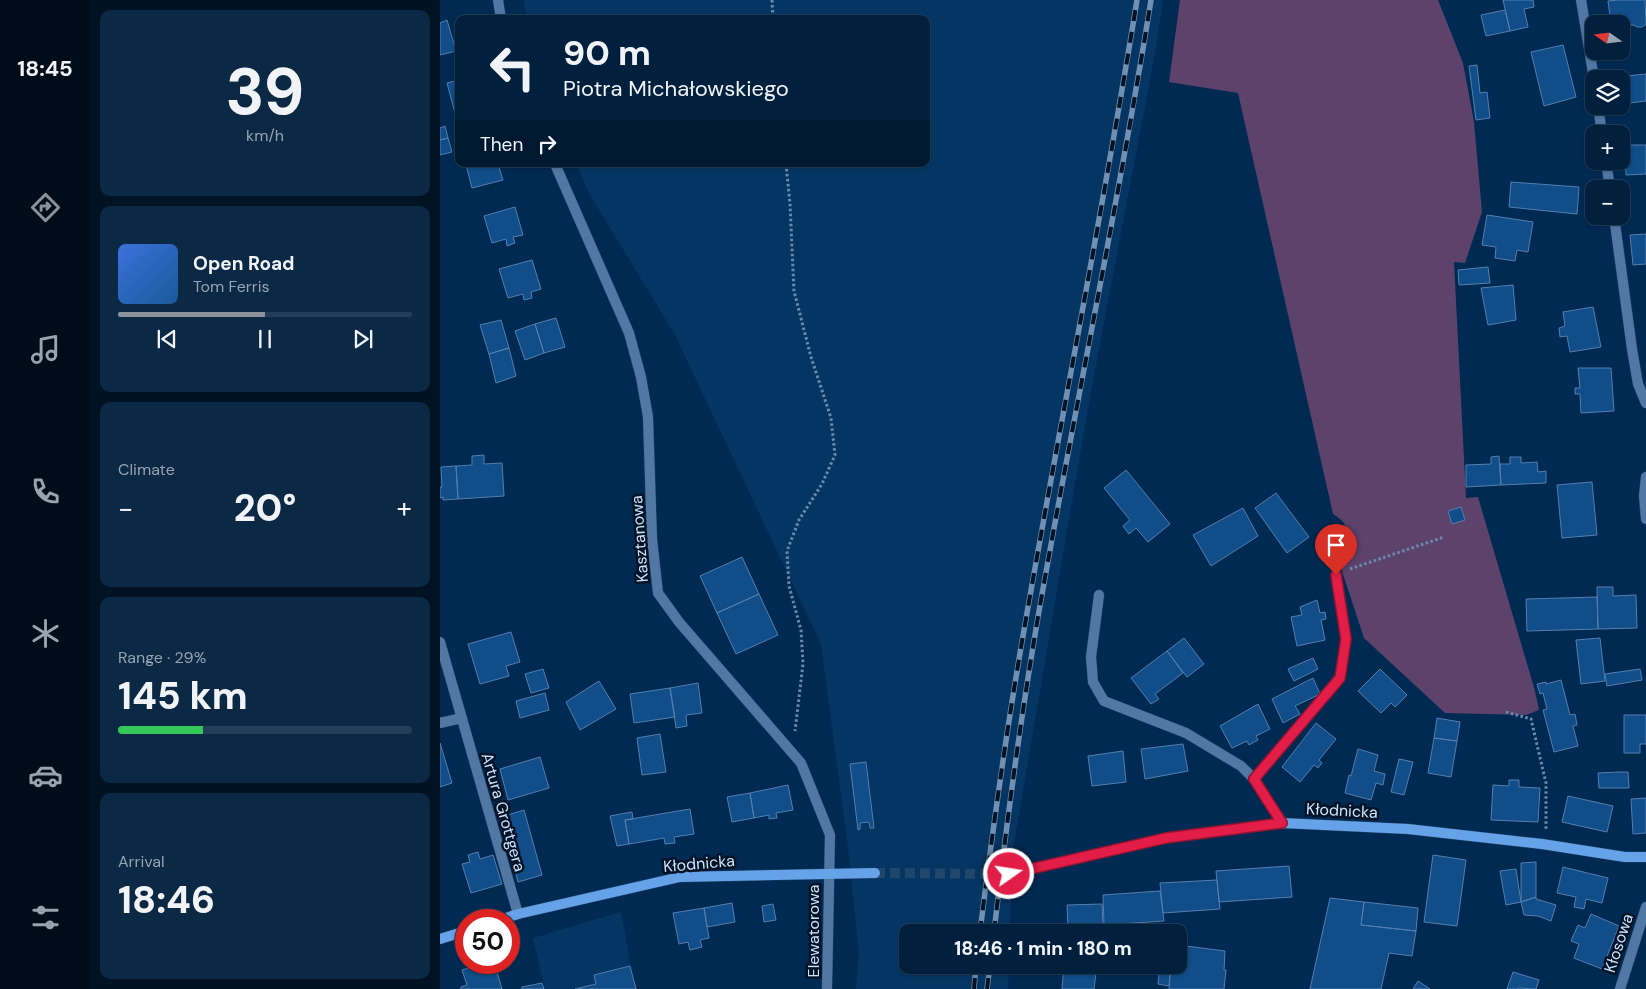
<!DOCTYPE html>
<html lang="en">
<head>
<meta charset="utf-8">
<style>
	:root { --surface:#01203e; --page:#0b2845; --text:#f1f3f6; --muted:#96a3b0; --line:#233e58; --accent:#8c9099 }
	body { margin:0; font-family:"DM Sans",sans-serif; background:var(--page); color:var(--text); height:100vh; display:flex; flex-direction:column; font-size:19px; white-space:nowrap }
	* { box-sizing:border-box; margin:0 }
	p { font-size:16px; color:var(--muted) }
	.icon { flex:none; width:28px; height:28px; fill:none; stroke:currentColor; stroke-width:2; stroke-linecap:round; stroke-linejoin:round }
	.map { position:relative; flex:1; overflow:hidden }
	.sheet { display:flex; flex-direction:column; gap:10px; padding:10px; background:#011222; width:350px }
	.sheet>* { flex:none }
	.top-card { position:absolute; left:15px; top:15px; width:475px; height:152px; border-radius:10px; box-shadow:0 1px 4px #0004,0 0 0 1px var(--line); background:#01203e; color:var(--text); overflow:hidden }
	.needle { width:32px; rotate:284deg }
	.fabs { position:absolute; left:1145px; top:15px; display:grid; gap:10px }
	.fabs a { display:grid; place-items:center; width:45px; height:45px; border-radius:10px; background:var(--surface); box-shadow:0 1px 4px #0004,0 0 0 1px var(--line); font-size:25px }
	.speed { position:absolute; left:15px; top:909px; display:flex; gap:10px; font-size:25px; font-weight:700; text-align:center }
	.speed>* { display:grid; place-content:center; width:65px; height:65px; border-radius:50%; background:var(--surface); box-shadow:0 1px 4px #0004,0 0 0 1px var(--line); line-height:1 }
	.speed .limit { border:8px solid #d22; background:#fff; color:#111 }
	.pin { position:absolute; display:grid; place-items:center; width:42px; height:42px; color:#fff; margin:-51px -21px; border-radius:50% 50% 50% 0; rotate:-45deg; box-shadow:0 0 5px #0007 }
	.pin .icon { rotate:45deg }
	.me { position:absolute; width:55px; margin:-28px; rotate:77deg; stroke-linejoin:round; filter:drop-shadow(0 0 4px #0008) }
	.turn { display:flex; align-items:center; gap:18px; height:105px; padding:0 25px; font-size:22px }
	.turn .icon { width:65px; height:65px; stroke-width:2.5 }
	.turn b { display:block; font-size:35px; line-height:42px }
	.then { display:flex; align-items:center; height:48px; padding:0 25px; background:#0003; gap:10px; font-size:19px }
	.big { font-size:38px; font-weight:800; line-height:1.1 }
	.sheet .tile { flex:1; display:flex; flex-direction:column; justify-content:center; gap:8px; min-width:0; padding:0 18px; border-radius:10px; background:var(--page) }
	.sheet .dial { align-items:center; gap:0 }
	.dial b { font-size:65px; line-height:1 }
	.song { display:flex; align-items:center; gap:15px }
	.cover { width:60px; height:60px; border-radius:8px; background:linear-gradient(135deg,hsl(220 70% 55%),hsl(210 70% 35%)) }
	.played { height:5px; border-radius:2px; background:linear-gradient(90deg,var(--accent) 50%,var(--line) 50%) }
	.keys { display:flex; justify-content:space-around; direction:ltr }
	.heat { display:flex; justify-content:space-between; align-items:center; font-size:28px; direction:ltr }
	.charge { height:8px; border-radius:4px; background:linear-gradient(90deg,#34c759 29%,var(--line) 0) }
	.trip { position:absolute; left:459px; top:924px; width:288px; height:50px; border-radius:10px; background:var(--surface); box-shadow:0 1px 4px #0004,0 0 0 1px var(--line); font-weight:800; line-height:50px; text-align:center }
	main { display:flex; flex:1; min-height:0 }
	.menu { display:flex; flex-direction:column; width:90px; justify-content:space-around; align-items:center; background:#000d19; color:var(--muted) }
	.menu .icon { width:35px; height:35px }
	.menu .current { color:var(--accent) }
	.menu b { font-size:22px; color:var(--text) }
	.map>svg:first-child { display:block }
	.built { fill:#053663 }
	.green { fill:#5d426c }
	.building { fill:#104d89; stroke:#557ead }
	.lines { fill:none; stroke-linecap:round; stroke-linejoin:round }
	.secondary-tunnel { stroke:#20466c; stroke-width:10; stroke-dasharray:10 5; stroke-linecap:butt }
	.minor-casing { stroke:#1e446b; stroke-width:11 }
	.secondary-casing { stroke:#1e446b; stroke-width:11 }
	.path { stroke:#6c8bac; stroke-width:3; stroke-dasharray:2.5 2.5; stroke-linecap:butt }
	.minor { stroke:#5277a2; stroke-width:10 }
	.secondary { stroke:#66a2e7; stroke-width:10 }
	.rail-casing { stroke:#7290b1; stroke-width:5.5 }
	.rail { stroke:#041325; stroke-width:4; stroke-dasharray:11; stroke-linecap:butt }
	.route-casing { stroke:#92132f; stroke-width:12 }
	.route { stroke:#e11d48; stroke-width:9 }
	.labels { text-anchor:middle; stroke-width:5; stroke-linejoin:round; paint-order:stroke }
	.street-label { font-size:16px; fill:#cde3fd; stroke:#041325 }
</style>
</head>
<body>
<main>
<nav class="menu">
<b>18:45</b>
<svg class="icon current" aria-label="directions" viewBox="0 0 24 24"><path d="M12 3l9 9-9 9-9-9zM9 14v-3h6M13 9l2 2-2 2"/></svg>
<svg class="icon" aria-label="music" viewBox="0 0 24 24"><path d="M9 18V5l10-2v13"/><circle cx="6" cy="18" r="3"/><circle cx="16" cy="16" r="3"/></svg>
<svg class="icon" aria-label="phone" viewBox="0 0 24 24"><path d="M5 4h4l2 5-3 2q2 4 5 5l2-3 5 2v4C11 20 4 13 5 4z"/></svg>
<svg class="icon" aria-label="climate" viewBox="0 0 24 24"><path d="M12 3v18M4 7l16 10M4 17L20 7"/></svg>
<svg class="icon" aria-label="car" viewBox="0 0 24 24"><path d="M5 17H2v-5l4-1 3-4h7l3 4 3 1v5h-3M9 17h6M6 11h13"/><circle cx="7" cy="17" r="2"/><circle cx="17" cy="17" r="2"/></svg>
<svg class="icon" aria-label="filters" viewBox="0 0 24 24"><path d="M4 7h16M4 17h16"/><circle cx="9" cy="7" r="2"/><circle cx="15" cy="17" r="2"/></svg>
</nav>
<section class="sheet">
<div class="tile dial"><b>39</b><p>km/h</p></div>
<div class="tile">
<div class="song"><i class="cover"></i><div><b>Open Road</b><p>Tom Ferris</p></div></div>
<div class="played"></div>
<div class="keys"><svg class="icon" aria-label="previous" viewBox="0 0 24 24"><path d="M18 5L8 12l10 7zM5 5v14"/></svg><svg class="icon" aria-label="pause" viewBox="0 0 24 24"><path d="M8 5v14M16 5v14"/></svg><svg class="icon" aria-label="next" viewBox="0 0 24 24"><path d="M6 5l10 7-10 7zM19 5v14"/></svg></div>
</div>
<div class="tile"><p>Climate</p>
<div class="heat"><a>−</a><b class="big">20°</b><a>+</a></div>
</div>
<div class="tile"><p>Range · 29%</p><b class="big">145 km</b><div class="charge"></div></div>
<div class="tile"><p>Arrival</p><b class="big">18:46</b></div>
</section>
<div class="map">
<svg width="1206" height="989" viewBox="0 0 1206 989">
	<rect width="100%" height="100%" fill="#012a53"/>
	<path class="built" d="M84 0H723L716 48 649 402 572 855 570 932H468V965H569L568 989H416L419 953 408 848 381 644 235 335 149 193 136 164H486V19H87Z
		M181 912 195 989H105L93 938Z"/>
	<path class="green" d="M740 0H998L1023 63 1034 122 1042 212 1025 263 1014 262 1026 498 1038 497 1095 691 1099 710 1086 715 1005 713 924 638 897 556C904 548 911 533 903 522 901 519 896 516 893 514L798 93 729 82Z"/>
	<path class="building" d="M1063 0H1093L1094 7 1084 9 1088 27 1070 31Z
		M1179 0H1205L1206 24 1202 27H1197L1194 25 1181 26V23L1171 24 1168 1Z
		M1065 10 1070 31 1046 36 1041 15Z
		M7 20 16 51 0 55V23Z
		M1123 45 1136 97 1104 106 1091 52Z
		M1037 65 1040 93 1047 92 1050 118 1036 120 1029 66Z
		M1206 74V101L1181 104V79H1178L1177 77Z
		M19 80V116L16 117 7 83Z
		M5 126 8 138 0 140V128Z
		M8 138 12 152 0 155V140Z
		M1185 145H1206V174L1186 175Z
		M28 164H58L63 180 32 188 26 165Z
		M1071 182 1139 187 1137 214 1069 207Z
		M75 207 83 235 73 237 75 243 67 246 66 239 52 243 44 216Z
		M1047 215 1093 222 1088 252 1077 250 1075 261 1055 258 1056 247 1042 245Z
		M1206 234V264L1193 265 1190 235Z
		M92 260 101 289 91 292 92 298 84 300 83 294 68 298 59 269Z
		M1048 267 1050 283 1019 285 1018 270Z
		M1073 285 1076 320 1048 325 1041 288Z
		M1153 307 1161 347 1130 352 1127 336 1120 337 1119 328 1125 326 1123 312Z
		M116 318 125 347 104 353 95 324Z
		M61 320 69 348 49 354 40 325Z
		M95 324 104 353 85 360 75 331Z
		M69 348 76 376 56 383 49 354Z
		M1138 368H1171L1174 411 1141 413 1140 394H1135V388H1140Z
		M44 455V464L62 463 64 496 18 499 16 466 32 465V456Z
		M1059 456 1061 485 1026 487V465L1051 464V457Z
		M1070 457H1081V463L1097 462 1098 472 1106 471V483L1061 485 1060 464H1070Z
		M16 466 18 499 3 500V497L0 498V487H2L1 467Z
		M686 470 730 524 708 542 696 528 689 534 683 526 690 520 664 488Z
		M1152 482 1157 535 1122 538 1117 485Z
		M836 493 869 537 847 553 815 508Z
		M1021 507 1025 520 1012 524 1008 511Z
		M803 508 818 536 771 566 753 535Z
		M302 557 319 594 277 613 260 576Z
		M1157 587H1173V596L1196 595 1197 628 1158 629Z
		M319 594 338 635 296 654 277 613Z
		M1157 597 1158 629 1087 631 1086 599Z
		M877 600 880 613 885 612 886 619 881 620 885 640 857 646 851 617 862 615 860 607Z
		M71 632 80 662 66 666 69 676 40 684 28 644Z
		M744 638 764 664 747 677 727 651Z
		M1160 638 1165 681 1141 684 1136 640Z
		M727 651 743 673 715 694 719 699 711 704 691 678Z
		M873 658 878 669 854 681 848 669Z
		M103 669 109 688 91 693 85 674Z
		M940 669 967 695 955 707 951 703 941 713 918 691Z
		M1200 669 1202 680 1167 686 1165 674Z
		M873 678 880 694 855 706 860 714 843 723 832 699Z
		M1121 680 1130 715 1135 714 1137 725 1133 726 1138 746 1114 752 1103 710 1107 709 1103 693 1100 694 1097 684 1106 682V684Z
		M159 681 176 709 140 730 126 702Z
		M258 683 262 713 246 715 247 726 236 728 230 688Z
		M230 688 235 717 194 723 190 694Z
		M105 693 109 710 80 718 76 701Z
		M818 704 830 729 816 736 818 740 809 745 807 741 792 748 780 726Z
		M1184 715H1206V744H1200V753H1184Z
		M997 718 1020 722 1017 741 994 738Z
		M876 723 896 739 879 760 882 763 878 768 874 765 860 782 842 767Z
		M220 734 226 772 202 775 197 738Z
		M994 738 1017 741 1011 777 988 773Z
		M0 743 12 783 0 787Z
		M743 744 748 771 705 779 701 749Z
		M918 749 938 755 934 771 945 774 943 785 936 783 931 800 905 793 909 775 911 776Z
		M683 751 686 782 652 786 648 756Z
		M100 757 109 788 68 800 60 769Z
		M959 759 973 762 964 795 951 792Z
		M426 762 434 828H430L429 822 420 823V829L418 830 410 764Z
		M1180 772H1188L1189 788H1159L1158 773Z
		M1069 780H1079V787L1100 788 1098 822 1051 820 1053 785 1069 786Z
		M348 785 353 810 336 813 337 818 329 819V815L314 818 310 793Z
		M310 793 314 818 292 822 287 797Z
		M1128 796 1173 806 1167 832 1122 822Z
		M1206 798V833L1193 834 1191 799Z
		M250 809 254 834 234 837 235 843 225 844 224 838 189 844 185 820Z
		M84 810 102 875 78 882 61 817Z
		M192 812 193 819 185 820 189 844 177 846 170 816Z
		M38 852 40 859 53 855 62 884 31 893 22 864 30 862 28 855Z
		M993 855 1026 860 1017 926 984 922Z
		M1096 862V897L1081 902V863Z
		M849 866 852 897 779 902 776 871Z
		M1123 867 1168 878 1162 903 1146 899 1144 909 1134 907 1136 897 1117 893Z
		M1076 869 1081 902 1066 905 1060 871Z
		M777 880 780 909 723 913 720 883Z
		M720 891 724 921 664 925 663 895Z
		M1096 897V899L1116 905 1111 921 1098 916 1084 915 1081 902Z
		M890 898 924 902 921 925 976 931 972 956 949 953 941 989H870Z
		M924 902 978 908 976 931 921 925Z
		M292 903 295 922 267 927 264 908Z
		M333 904 336 920 324 922 322 906Z
		M662 904 663 928 628 929 627 905Z
		M264 908 269 938 260 940 262 947 250 950 248 942 239 944 233 913Z
		M1151 914 1179 926 1162 969 1134 958 1139 944 1131 941 1138 925 1145 928Z
		M738 945 785 951 784 970H786L784 989H729L731 965H738Z
		M49 962H54L62 989H21V987L27 985 22 970Z
		M624 965H657L654 989H622Z
		M720 965H731L729 986 718 984Z
		M190 966 196 989H135L156 984 154 975Z
		M1073 972 1099 980 1096 989 1078 988V989H1067Z
		M978 981 990 989H973Z
		M102 983 104 989H82V987Z"/>
	<g class="lines">
		<path class="secondary-tunnel" d="M435 873 569 874"/>
		<defs>
			<path id="minor" d="M58 0 61 19
				M1141 0 1154 79
				M1158 106 1162 134
				M1166 161 1170 189
				M115 164 189 333 201 377 208 417 212 539 218 593 239 622 361 763 390 835 387 989
				M1174 216 1192 349 1198 384 1206 403
				M1206 477 1204 496 1206 519
				M659 595 651 657 653 682 664 701 746 733 801 766 814 779 842 823
				M0 642 78 914
				M0 723 22 718
				M814 779 900 677 906 639 896 575
				M1180 989 1206 907"/>
			<path id="secondary" d="M569 874 726 838 842 823 968 829 1102 844 1185 857H1206
				M60 920 78 914 240 877 435 873
				M0 939 26 931"/>
		</defs>
		<use href="#minor" class="minor-casing"/>
		<use href="#secondary" class="secondary-casing"/>
		<path class="path" d="M332 0 333 19
			M346 164 350 204 354 291 371 357 391 418 395 455 382 484 359 520 347 551 349 586 361 630 363 664 355 731
			M910 569 1004 537
			M1066 712 1091 719 1106 783V829"/>
		<use href="#minor" class="minor"/>
		<use href="#secondary" class="secondary"/>
		<defs>
			<path id="rail" d="M540 932C553 826 568 719 587 613 623 408 664 205 697 0
				M554 932C566 827 580 722 598 617 634 411 678 207 711 0
				M534 989 536 965
				M547 989 550 965"/>
		</defs>
		<use href="#rail" class="rail-casing"/>
		<use href="#rail" class="rail"/>
	</g>
	<g class="lines">
		<defs>
			<path id="route" d="M569 874 726 838 842 823 814 779 900 678 906 639 896 575"/>
		</defs>
		<use href="#route" class="route-casing"/>
		<use href="#route" class="route"/>
	</g>
	<g class="labels">
		<g class="street-label">
			<text transform="translate(199 539) rotate(-94)" y="6">Kasztanowa</text>
			<text transform="translate(902 810) rotate(3)" y="6">Kłodnicka</text>
			<text transform="translate(64 812) rotate(74)" y="6">Artura Grottgera</text>
			<text transform="translate(259 863) rotate(-5)" y="6">Kłodnicka</text>
			<text transform="translate(373 931) rotate(-90)" y="6">Elewatorowa</text>
			<text transform="translate(1178 943) rotate(-72)" y="6">Kłosowa</text>
		</g>
	</g>
</svg>
<div class="fabs">
<a><svg class="needle" viewBox="-14 -14 28 28"><path d="M0-13l5 13h-10z" fill="#e53935"/><path d="M0 13l5-13h-10z" fill="#96a3b0"/></svg></a>
<a><svg class="icon" aria-label="layers" viewBox="0 0 24 24"><path d="M12 4l9 5-9 5-9-5zM3 14l9 5 9-5"/></svg></a>
<a>+</a>
<a>−</a>
</div>
<div class="speed"><div class="limit">50</div></div>
<div class="pin" style="left:896px;top:575px;background:#d93025"><svg class="icon" aria-label="arrive" viewBox="0 0 24 24"><path d="M6 21V4h12l-3 4 3 4H6"/></svg></div>
<svg class="me" style="left:569px;top:874px" viewBox="-20 -20 40 40"><circle r="17" fill="#e11d48" stroke="#fff" stroke-width="3"/><path d="M0-11L8 9 0 5-8 9z" fill="#fff"/></svg>
<div class="trip">18:46 · 1 min · 180 m</div>
<div class="top-card">
<div class="turn"><svg class="icon" aria-label="left" viewBox="0 0 24 24"><path d="M17 20v-9H6M10 6l-5 5 5 5"/></svg><div><b>90 m</b>Piotra Michałowskiego</div></div>
<div class="then">Then<svg class="icon" aria-label="right" viewBox="0 0 24 24"><path d="M7 20v-9h11M14 6l5 5-5 5"/></svg></div>
</div>
</div>
</main>
</body>
</html>
